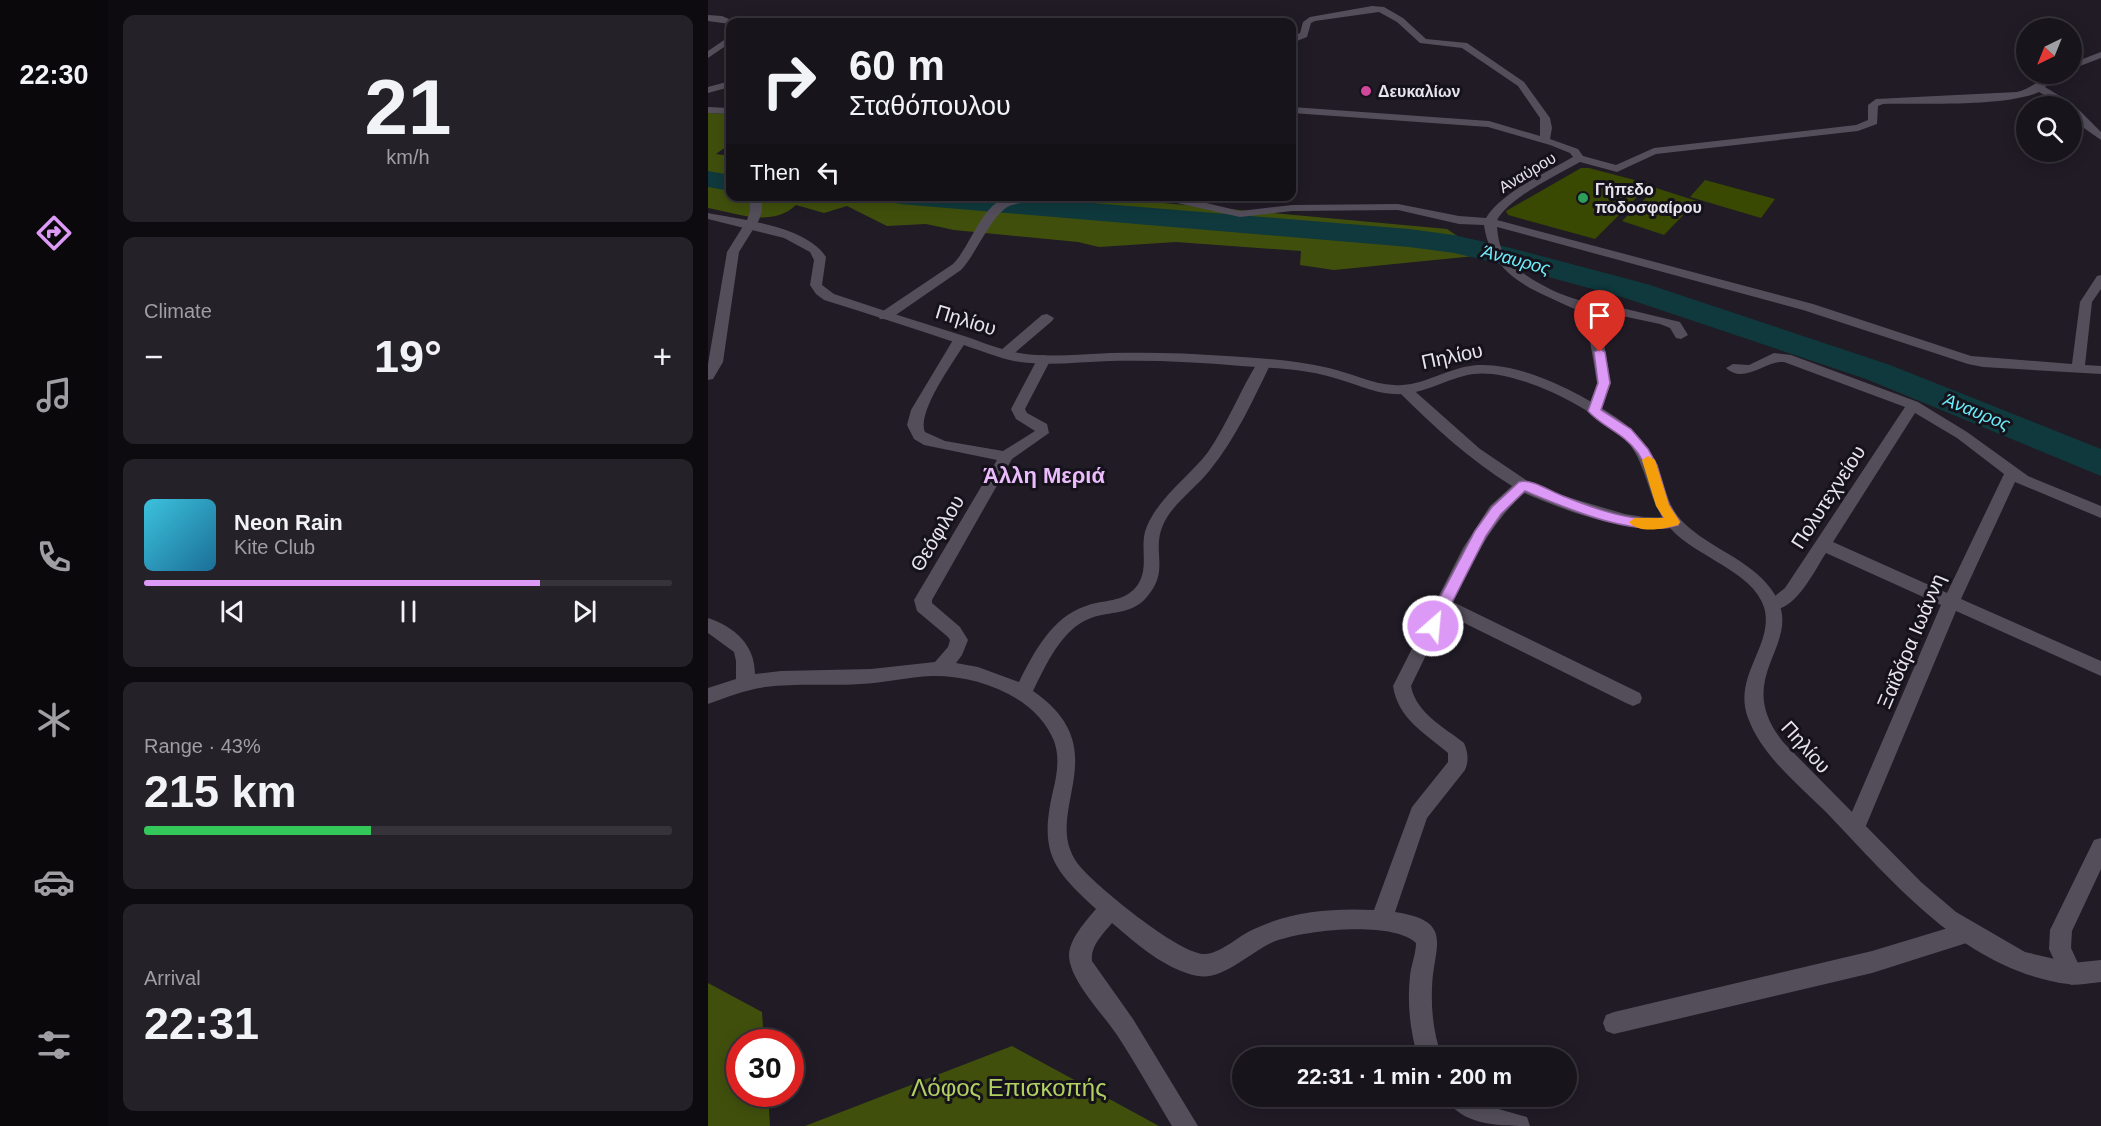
<!DOCTYPE html>
<html lang="en">
<head>
<meta charset="utf-8">
<style>
	:root { --surface:#18141c; --page:#252129; --text:#f1f3f6; --muted:#9f9ea3; --line:#36333b; --accent:#dc99f5 }
	body { margin:0; font-family:Arial,sans-serif; background:var(--page); color:var(--text); height:100vh; display:flex; flex-direction:column; font-size:22px; white-space:nowrap }
	* { box-sizing:border-box; margin:0 }
	p { font-size:20px; color:var(--muted) }
	.icon { flex:none; width:33px; height:33px; fill:none; stroke:currentColor; stroke-width:2; stroke-linecap:round; stroke-linejoin:round }
	.map { position:relative; flex:1; overflow:hidden }
	.details { display:flex; flex-direction:column; gap:15px; padding:15px; background:#0d0b0f; width:600px }
	.details>* { flex:none }
	.hud { position:absolute; left:18px; top:18px; width:570px; height:183px; border-radius:12px; box-shadow:0 3px 15px #0003,0 0 0 2px var(--line); background:#18141c; color:var(--text); overflow:hidden }
	.needle { width:39px; rotate:223deg }
	.controls { position:absolute; left:1308px; top:18px; display:grid; gap:12px }
	.controls a { display:grid; place-items:center; width:66px; height:66px; border-radius:50%; background:var(--surface); box-shadow:0 3px 15px #0003,0 0 0 2px var(--line); font-size:30px }
	.speed { position:absolute; left:18px; top:1029px; display:flex; gap:12px; font-size:30px; font-weight:700; text-align:center }
	.speed>* { display:grid; place-content:center; width:78px; height:78px; border-radius:50%; background:var(--surface); box-shadow:0 3px 15px #0003,0 0 0 2px var(--line); line-height:1 }
	.speed .limit { border:9px solid #d22; background:#fff; color:#111 }
	.pin { position:absolute; display:grid; place-items:center; width:51px; height:51px; color:#fff; margin:-62px -26px; border-radius:50% 50% 50% 0; rotate:-45deg; box-shadow:0 0 6px #0007 }
	.pin .icon { rotate:45deg }
	.me { position:absolute; width:66px; margin:-33px; rotate:27deg; stroke-linejoin:round; filter:drop-shadow(0 0 4px #0008) }
	.turn { display:flex; align-items:center; gap:21px; height:126px; padding:0 24px; font-size:27px }
	.turn .icon { width:78px; height:78px; stroke-width:2.5 }
	.turn b { display:block; font-size:42px; line-height:51px }
	.then { display:flex; align-items:center; height:57px; padding:0 24px; background:#0003; gap:12px; font-size:22px }
	.big { font-size:45px; font-weight:600; line-height:1.1 }
	.details .card { flex:1; display:flex; flex-direction:column; justify-content:center; gap:9px; min-width:0; padding:0 21px; border-radius:12px; background:var(--page) }
	.details .dial { align-items:center; gap:0 }
	.dial b { font-size:78px; line-height:1 }
	.song { display:flex; align-items:center; gap:18px }
	.cover { width:72px; height:72px; border-radius:9px; background:linear-gradient(135deg,hsl(190 70% 55%),hsl(200 70% 35%)) }
	.played { height:6px; border-radius:3px; background:linear-gradient(90deg,var(--accent) 75%,var(--line) 75%) }
	.keys { display:flex; justify-content:space-around; direction:ltr }
	.heat { display:flex; justify-content:space-between; align-items:center; font-size:33px; direction:ltr }
	.charge { height:9px; border-radius:4px; background:linear-gradient(90deg,#34c759 43%,var(--line) 0) }
	.trip { position:absolute; left:524px; top:1047px; width:345px; height:60px; border-radius:30px; background:var(--surface); box-shadow:0 3px 15px #0003,0 0 0 2px var(--line); font-weight:600; line-height:60px; text-align:center }
	main { display:flex; flex:1; min-height:0 }
	.menu { display:flex; flex-direction:column; width:108px; justify-content:space-around; align-items:center; background:#0a080b; color:var(--muted) }
	.menu .icon { width:42px; height:42px }
	.menu .selected { color:var(--accent) }
	.menu b { font-size:27px; color:var(--text) }
	.map>svg:first-child { display:block }
	.green { fill:#394902 }
	.forest { fill:#40500c }
	.lines { fill:none; stroke-linecap:round; stroke-linejoin:round }
	.river { fill:#0f393d; fill-rule:evenodd }
	.minor { fill:#534e5a; fill-rule:evenodd }
	.secondary { fill:#534e5a; fill-rule:evenodd }
	.route { fill:#dc99f5; stroke:#8f639f; stroke-width:1.5 }
	.slow { fill:#f59e0b }
	.hotel-dot { fill:#d1479c; stroke:#16121c; stroke-width:2 }
	.leisure-dot { fill:#2e9e5b; stroke:#16121c; stroke-width:2 }
	.labels { text-anchor:middle; stroke-width:6; stroke-linejoin:round; paint-order:stroke }
	.far-poi-label { font-size:16px; font-weight:bold; fill:#e7e4ec; stroke:#16121c; text-anchor:start }
	.far-street-label { font-size:16px; fill:#e7e4ec; stroke:#16121c }
	.far-water-label { font-size:18px; font-style:italic; fill:#6bedf9; stroke:#16121c }
	.street-label { font-size:20px; fill:#e7e4ec; stroke:#16121c }
	.quarter-label { font-size:22px; font-weight:bold; fill:#ebbcfc; stroke:#16121c }
	.near-park-label { font-size:24px; fill:#b2d161; stroke:#16121c }
</style>
</head>
<body>
<main>
<nav class="menu">
<b>22:30</b>
<svg class="icon selected" aria-label="directions" viewBox="0 0 24 24"><path d="M12 3l9 9-9 9-9-9zM9 14v-3h6M13 9l2 2-2 2"/></svg>
<svg class="icon" aria-label="music" viewBox="0 0 24 24"><path d="M9 18V5l10-2v13"/><circle cx="6" cy="18" r="3"/><circle cx="16" cy="16" r="3"/></svg>
<svg class="icon" aria-label="phone" viewBox="0 0 24 24"><path d="M5 4h4l2 5-3 2q2 4 5 5l2-3 5 2v4C11 20 4 13 5 4z"/></svg>
<svg class="icon" aria-label="climate" viewBox="0 0 24 24"><path d="M12 3v18M4 7l16 10M4 17L20 7"/></svg>
<svg class="icon" aria-label="car" viewBox="0 0 24 24"><path d="M5 17H2v-5l4-1 3-4h7l3 4 3 1v5h-3M9 17h6M6 11h13"/><circle cx="7" cy="17" r="2"/><circle cx="17" cy="17" r="2"/></svg>
<svg class="icon" aria-label="filters" viewBox="0 0 24 24"><path d="M4 7h16M4 17h16"/><circle cx="9" cy="7" r="2"/><circle cx="15" cy="17" r="2"/></svg>
</nav>
<section class="details">
<div class="card dial"><b>21</b><p>km/h</p></div>
<div class="card"><p>Climate</p>
<div class="heat"><a>−</a><b class="big">19°</b><a>+</a></div>
</div>
<div class="card">
<div class="song"><i class="cover"></i><div><b>Neon Rain</b><p>Kite Club</p></div></div>
<div class="played"></div>
<div class="keys"><svg class="icon" aria-label="previous" viewBox="0 0 24 24"><path d="M18 5L8 12l10 7zM5 5v14"/></svg><svg class="icon" aria-label="pause" viewBox="0 0 24 24"><path d="M8 5v14M16 5v14"/></svg><svg class="icon" aria-label="next" viewBox="0 0 24 24"><path d="M6 5l10 7-10 7zM19 5v14"/></svg></div>
</div>
<div class="card"><p>Range · 43%</p><b class="big">215 km</b><div class="charge"></div></div>
<div class="card"><p>Arrival</p><b class="big">22:31</b></div>
</section>
<div class="map">
<svg width="1393" height="1126" viewBox="0 0 1393 1126">
	<rect width="100%" height="100%" fill="#201b25"/>
	<path class="green" d="M873 168H881L942 184 887 239 800 215 798 211Z
		M997 180 1067 199 1053 218 982 197Z
		M948 188 989 201 956 235 914 221Z"/>
	<path class="forest" d="M0 113 22 114V144L8 154 22 156V196L390 197 739 229 777 255 626 270 592 265 593 251 468 242 391 247 370 242 246 230 218 224 179 226 139 206 116 213 88 205C64 228 28 213 0 208Z
		M0 983 54 1012 56 1042H32V1094H60L62 1126H0Z
		M304 1046 451 1126H97Z"/>
	<g class="lines">
		<path class="river" d="M0 171 22 175V191L0 187Z
			M178 196H300L701 229 746 235 803 248 939 284 1182 365 1393 449V476L1158 379 917 298 797 265 746 253 701 247 192 204 182 202Z"/>
		<path class="minor" d="M664 6 676 7 695 18 718 39 759 43 816 82 842 118 844 128 842 139 870 149 875 156 908 165 946 148 1148 125 1160 120V105L1168 99 1309 92C1325 88 1337 74 1353 74L1337 87 1365 104 1393 132V140L1373 126 1364 115V106H1355L1331 92C1298 107 1214 103 1175 104L1170 106 1169 124 1150 131 948 154 909 172 872 162C848 176 803 196 789 220L1105 304 1263 356 1364 364 1372 302 1389 276 1393 275V289L1384 302 1377 365 1393 366V374L1275 367 1260 364 1095 310 789 227C790 238 792 250 799 258 812 277 867 305 889 302L972 322 980 335 973 339 968 338 962 328 952 324 886 310 891 316 903 383 893 411 886 416 879 411 889 383 878 317 871 311C828 290 784 280 776 225L751 224 690 210 584 211 532 217 460 201 408 198 407 196H469L532 211 584 205 690 204 751 216 778 218C794 192 838 173 865 157L862 153 842 145 780 127 584 113V107L781 121 832 136V118L810 86 754 48 712 43 689 22 671 12 607 21 603 23 599 37 584 43V37L592 33 595 22 602 17Z
			M0 15 14 16 28 22 22 24 0 21Z
			M22 36V43L0 58V51Z
			M1393 52V58L1364 69V63Z
			M22 81V87L0 93V87Z
			M0 107 22 108V114L0 113Z
			M42 196H54V211L51 220 31 252 15 362 5 379 0 380V364L19 252 39 220 42 211Z
			M315 196H351L346 199C332 201 317 201 304 205 285 210 268 255 253 270L182 319H172L170 316 172 313 245 264C262 247 272 209 295 199 301 197 309 197 315 196Z
			M339 314 346 318 344 321 302 357H292L290 354 292 351 334 315Z
			M252 336 259 340C247 360 208 412 217 432L237 441 295 451 327 431 308 419 303 409 331 356 336 355 343 359 317 409 319 413 339 424 341 433 304 459 224 600V603L252 627 260 640 254 655 248 663 270 667 311 682C326 652 344 617 378 606 396 599 415 603 428 587 443 568 430 546 439 526 452 496 481 477 500 452 520 423 532 390 551 360L556 359 563 363C545 400 528 438 502 470 488 488 464 504 455 525 443 552 463 570 438 598 423 615 402 611 383 618 354 628 338 665 325 691 412 751 331 812 370 864 385 884 474 957 498 954 515 952 530 936 546 929 584 911 625 908 666 910L704 807 740 762V753C717 733 690 719 685 686L755 548 782 506 804 486C762 460 726 427 691 392L689 389 691 386H701L772 449 821 482 856 496 917 514 936 517 971 518 973 522 971 526 965 528C919 534 858 511 816 493 781 526 766 559 745 602L932 693 934 698 932 703 925 706 918 703 738 614 703 686C708 713 736 727 756 743 760 752 761 761 757 770L719 818 687 912C748 921 725 947 724 988 723 1012 726 1035 734 1058H710C702 1031 699 1003 702 976 703 965 708 954 708 943 685 920 594 930 565 942 542 952 516 980 490 976 457 970 428 943 404 923 395 934 382 946 384 961L425 1019 490 1126H464C446 1096 428 1064 409 1035 395 1014 362 981 361 956 361 939 378 921 388 909 344 869 331 852 345 791 349 775 352 757 346 741 328 696 269 675 224 676 200 677 176 683 152 684 121 686 88 683 57 687 37 690 19 697 0 704V688L28 679V661L26 652 0 633V618C27 627 47 645 47 674L73 671 163 669 227 662 240 647 242 640 240 637 209 611 206 600 289 460 216 445 206 439 199 425 203 410 245 340Z
			M1066 353 1083 355 1210 402 1259 432 1320 476 1393 506V518L1307 482 1253 599 1393 661V676L1248 611 1157 828 1154 835 1147 837 1140 835 1137 828 1233 605 1118 553C1106 571 1085 617 1058 609L1055 604 1058 599 1067 596 1077 588 1197 407 1076 362C1058 360 1036 385 1018 368L1025 364 1041 365ZM1207 413 1249 438 1296 474 1239 593 1125 542Z
			M1393 838V869L1364 931 1363 948 1375 974 1372 982 1364 985 1356 982 1341 949 1342 930 1386 840Z
			M1260 922 1268 926 1271 933 1268 940 1164 973 906 1034 898 1031 895 1023 898 1015 906 1012 1164 951Z
			M737 1096H768L787 1108 819 1117 822 1126C792 1126 752 1126 737 1096Z"/>
		<path class="secondary" d="M0 213C35 220 98 226 118 257L114 285 126 294C168 308 211 322 253 335 272 341 292 350 311 353 341 358 373 354 403 353 441 352 480 353 519 356 553 358 588 360 621 368 643 373 664 384 686 385 710 387 734 372 756 367 803 356 871 392 909 418 926 430 940 444 948 464 957 485 959 507 976 523 1003 549 1041 559 1063 589 1103 643 1020 673 1075 742L1213 882 1248 912 1317 952 1364 963 1393 960V982C1382 983 1371 986 1360 984 1257 970 1186 883 1118 812 1090 784 1054 756 1040 718 1024 675 1067 645 1056 607 1045 572 987 556 963 529 938 502 941 461 914 436 883 408 808 368 765 374 739 378 714 396 686 394 664 393 644 382 623 377 594 369 563 368 533 366 490 362 446 360 402 361 372 362 342 366 312 362 291 359 270 349 249 343 205 328 161 314 116 300L108 294 102 285 106 260 102 252 76 238 0 219Z"/>
	</g>
	<path class="route" d="M892 349 897 352 902 383 893 410 923 429 940 449 949 465 961 505 972 522 970 525C926 538 858 508 817 491L793 514 778 536 730 630H720L717 626 767 531 784 507 811 482C824 478 843 492 855 496 885 508 924 523 956 518 943 498 944 473 930 453 916 433 894 427 880 411L890 383 886 352Z"/>
	<path class="slow" d="M940 456 947 460 961 505 972 522 970 525C957 529 930 534 921 522L927 518H956L948 506 934 460Z"/>
	<circle class="hotel-dot" cx="658" cy="91" r="6"/>
	<circle class="leisure-dot" cx="875" cy="198" r="6"/>
	<g class="labels">
		<g class="far-poi-label">
			<text x="670" y="97">Δευκαλίων</text>
			<text x="887" y="195">Γήπεδο<tspan x="887" dy="18">ποδοσφαίρου</tspan></text>
		</g>
		<g class="far-street-label">
			<text transform="translate(819 172) rotate(-31)" y="6">Αναύρου</text>
		</g>
		<g class="far-water-label">
			<text transform="translate(808 260) rotate(15)" y="6">Άναυρος</text>
			<text transform="translate(1269 412) rotate(22)" y="6">Άναυρος</text>
		</g>
		<g class="street-label">
			<text transform="translate(258 320) rotate(17)" y="7">Πηλίου</text>
			<text transform="translate(744 356) rotate(-12)" y="7">Πηλίου</text>
			<text transform="translate(1120 497) rotate(-57)" y="7">Πολυτεχνείου</text>
			<text transform="translate(229 533) rotate(-59)" y="7">Θεόφιλου</text>
			<text transform="translate(1203 641) rotate(-67)" y="7">Ξαϊδάρα Ιωάννη</text>
			<text transform="translate(1098 747) rotate(48)" y="7">Πηλίου</text>
		</g>
		<g class="quarter-label">
			<text x="336" y="483">Άλλη Μεριά</text>
		</g>
		<g class="near-park-label">
			<text x="301" y="1096">Λόφος Επισκοπής</text>
		</g>
	</g>
</svg>
<div class="controls">
<a><svg class="needle" viewBox="-14 -14 28 28"><path d="M0-13l5 13h-10z" fill="#e53935"/><path d="M0 13l5-13h-10z" fill="#9f9ea3"/></svg></a>
<a><svg class="icon" aria-label="search" viewBox="0 0 24 24"><circle cx="10" cy="10" r="6"/><path d="M15 15l6 6"/></svg></a>
</div>
<div class="speed"><div class="limit">30</div></div>
<div class="pin" style="left:892px;top:352px;background:#d93025"><svg class="icon" aria-label="arrive" viewBox="0 0 24 24"><path d="M6 21V4h12l-3 4 3 4H6"/></svg></div>
<svg class="me" style="left:725px;top:626px" viewBox="-20 -20 40 40"><circle r="17" fill="#dc99f5" stroke="#fff" stroke-width="3"/><path d="M0-11L8 9 0 5-8 9z" fill="#fff"/></svg>
<div class="trip">22:31 · 1 min · 200 m</div>
<div class="hud">
<div class="turn"><svg class="icon" aria-label="right" viewBox="0 0 24 24"><path d="M7 20v-9h11M14 6l5 5-5 5"/></svg><div><b>60 m</b>Σταθόπουλου</div></div>
<div class="then">Then<svg class="icon" aria-label="left" viewBox="0 0 24 24"><path d="M17 20v-9H6M10 6l-5 5 5 5"/></svg></div>
</div>
</div>
</main>
</body>
</html>
